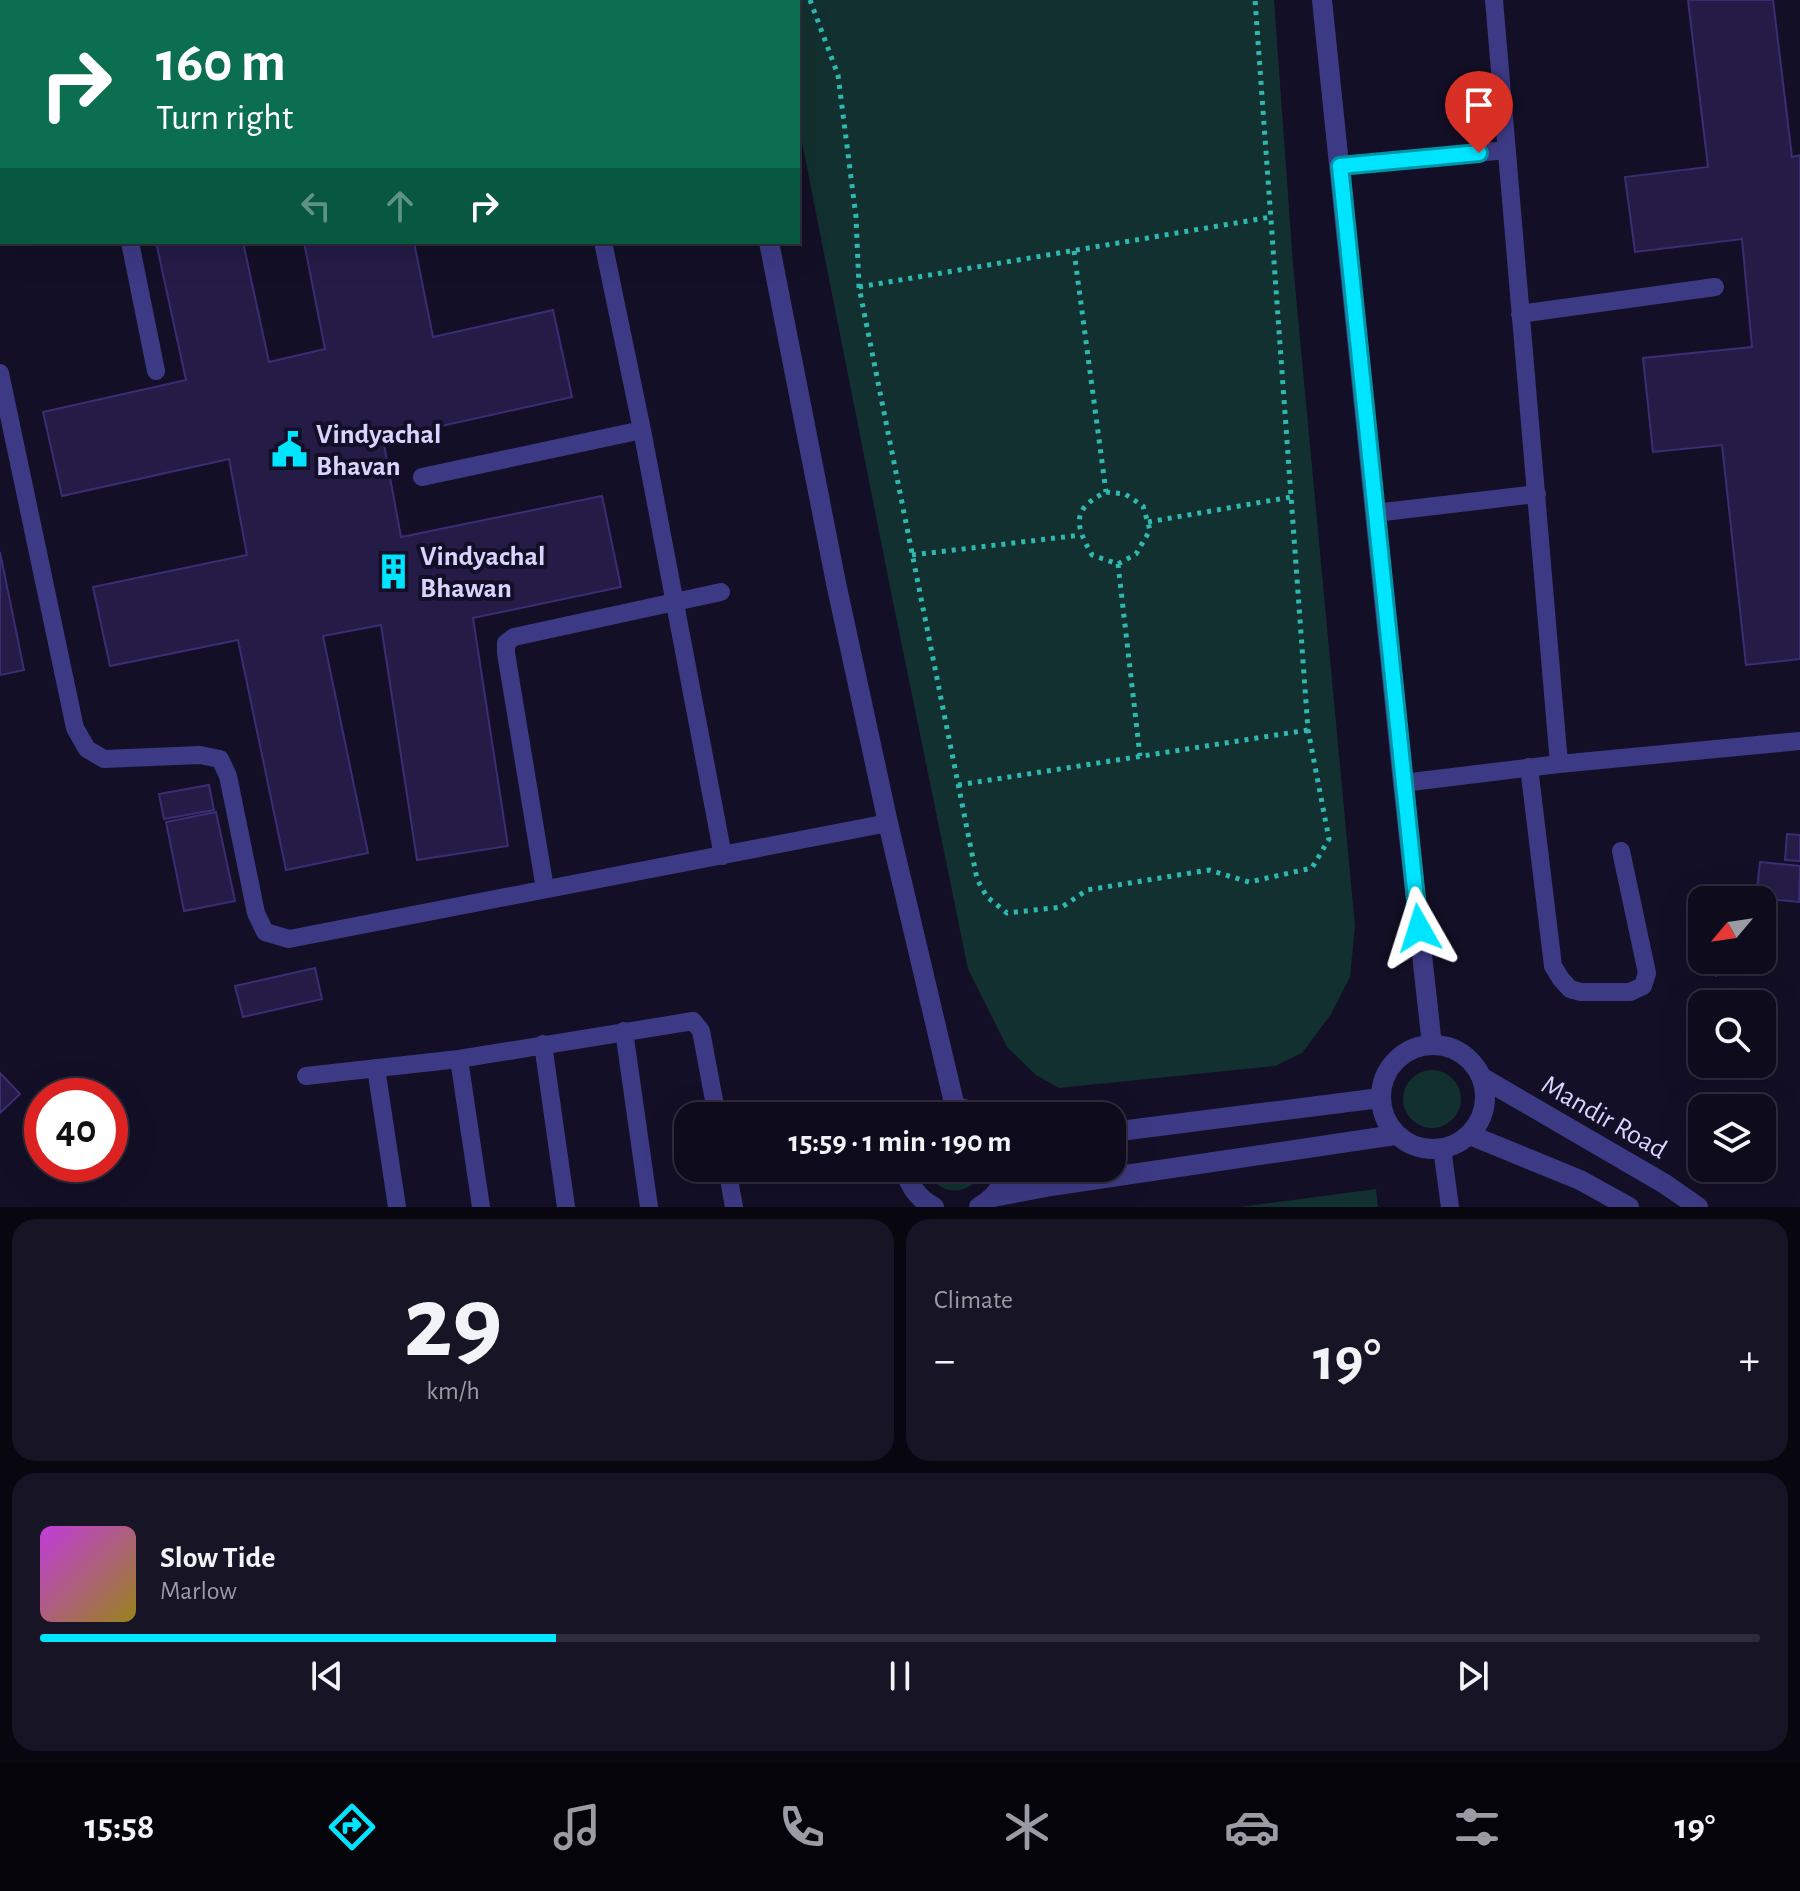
<!DOCTYPE html>
<html lang="en">
<head>
<meta charset="utf-8">
<style>
	:root { --surface:#0e0b1c; --page:#171425; --text:#f1f3f6; --muted:#9b9ba3; --line:#2e2b3b; --accent:#00e5ff }
	body { margin:0; font-family:"Alegreya Sans",sans-serif; background:var(--page); color:var(--text); height:100vh; display:flex; flex-direction:column; font-size:30px; white-space:nowrap }
	* { box-sizing:border-box; margin:0 }
	p { font-size:26px; color:var(--muted) }
	.icon { flex:none; width:44px; height:44px; fill:none; stroke:currentColor; stroke-width:2; stroke-linecap:round; stroke-linejoin:round }
	.map { position:relative; height:1207px; overflow:hidden }
	.side { display:flex; flex-direction:column; gap:12px; padding:12px; background:#08060f; flex:1 }
	.side>* { flex:none }
	.banner { position:absolute; left:0px; top:0px; width:800px; height:244px; box-shadow:0 8px 32px #0002,0 0 0 2px var(--line); background:#0b6e4f; color:#fff; overflow:hidden }
	.needle { width:52px; rotate:241deg }
	.fabs { position:absolute; left:1688px; top:886px; display:grid; gap:16px }
	.fabs a { display:grid; place-items:center; width:88px; height:88px; border-radius:16px; background:var(--surface); box-shadow:0 8px 32px #0002,0 0 0 2px var(--line); font-size:40px }
	.speed { position:absolute; left:24px; top:1078px; display:flex; gap:16px; font-size:40px; font-weight:700; text-align:center }
	.speed>* { display:grid; place-content:center; width:104px; height:104px; border-radius:50%; background:var(--surface); box-shadow:0 8px 32px #0002,0 0 0 2px var(--line); line-height:1 }
	.speed .limit { border:12px solid #d22; background:#fff; color:#111 }
	.pin { position:absolute; display:grid; place-items:center; width:68px; height:68px; color:#fff; margin:-82px -34px; border-radius:50% 50% 50% 0; rotate:-45deg; box-shadow:0 0 8px #0007 }
	.pin .icon { rotate:45deg }
	.me { position:absolute; width:88px; margin:-44px; rotate:354deg; stroke-linejoin:round; filter:drop-shadow(0 0 6px #0008) }
	.turn { display:flex; align-items:center; gap:28px; height:168px; padding:0 24px; font-size:36px }
	.turn .icon { width:104px; height:104px; stroke-width:2.5 }
	.turn b { display:block; font-size:56px; line-height:68px }
	.lanes { display:flex; align-items:center; height:76px; padding:0 24px; background:#0003; justify-content:center; gap:40px; direction:ltr }
	.lanes .off { opacity:.35 }
	.big { font-size:60px; font-weight:700; line-height:1.1 }
	.side .widget { flex:1; display:flex; flex-direction:column; justify-content:center; gap:12px; min-width:0; padding:0 28px; border-radius:24px; background:var(--page) }
	.side .dial { align-items:center; gap:0 }
	.dial b { font-size:104px; line-height:1 }
	.song { display:flex; align-items:center; gap:24px }
	.cover { width:96px; height:96px; border-radius:12px; background:linear-gradient(135deg,hsl(290 70% 55%),hsl(50 70% 35%)) }
	.played { height:8px; border-radius:4px; background:linear-gradient(90deg,var(--accent) 30%,var(--line) 30%) }
	.keys { display:flex; justify-content:space-around; direction:ltr }
	.heat { display:flex; justify-content:space-between; align-items:center; font-size:44px; direction:ltr }
	.side .tiles { flex:1; display:grid; gap:12px; grid-template-columns:1fr 1fr }
	.widget:last-child { grid-column:span 2 }
	.trip { position:absolute; left:674px; top:1102px; width:452px; height:80px; border-radius:24px; background:var(--surface); box-shadow:0 8px 32px #0002,0 0 0 2px var(--line); font-weight:700; line-height:80px; text-align:center }
	.tabs { display:flex; height:128px; justify-content:space-around; align-items:center; background:#06040b; color:var(--muted) }
	.tabs .icon { width:56px; height:56px }
	.tabs .current { color:var(--accent) }
	.tabs b { font-size:36px; color:var(--text) }
	.map>svg:first-child { display:block }
	.green { fill:#12302f }
	.building { fill:#241b47; stroke:#3b2d73; stroke-width:2 }
	.lines { fill:none; stroke-linecap:round; stroke-linejoin:round }
	.path { stroke:#2fb8b0; stroke-width:5; stroke-dasharray:4 6; stroke-linecap:butt }
	.service { stroke:#3d3a85; stroke-width:18 }
	.tertiary { stroke:#3d3a85; stroke-width:20 }
	.route-casing { stroke:#0095a6; stroke-width:20 }
	.route { stroke:#00e5ff; stroke-width:14 }
	.labels { text-anchor:middle; stroke-width:8; stroke-linejoin:round; paint-order:stroke }
	.poi-label { font-size:28px; font-weight:bold; fill:#d9d4ff; stroke:#130f26; text-anchor:start }
	.street-label { font-size:28px; fill:#d9d4ff; stroke:#130f26 }
</style>
</head>
<body>
<div class="map">
<svg width="1800" height="1207" viewBox="0 0 1800 1207">
	<rect width="100%" height="100%" fill="#130f26"/>
	<path class="green" d="M774 0H1274L1293 264 1355 926 1350 977 1331 1014 1302 1053 1275 1066 1059 1088 1036 1075 1007 1047 968 969 891 592 798 122V2H774Z
		M1403 1099a29 29 0 1 1 58 0a29 29 0 1 1-58 0Z
		M926 1168H984C973 1198 936 1198 926 1168Z
		M1376 1189 1378 1207H1239Z"/>
	<path class="building" d="M145 0H349V2H145Z
		M1688 0H1773L1792 157 1800 155V659L1746 665 1722 445 1653 452 1643 358 1752 347 1742 239 1635 252 1625 177 1708 167Z
		M156 242H243L269 362 325 349 304 242H414L433 337 553 310 572 397 383 439 401 537 602 496 621 587 473 618 508 846 417 860 381 625 323 636 368 853 286 870 238 640 110 666 93 587 247 555 229 459 62 496 43 412 186 380Z
		M0 552 24 670 0 675Z
		M209 785 214 810 164 819 159 794Z
		M216 812 235 901 184 911 166 822Z
		M1787 834 1800 835V861L1785 860Z
		M1760 862 1800 866 1799 902 1756 898Z
		M1708 960H1746L1747 961 1716 976Z
		M315 968 322 999 243 1017 235 986Z
		M0 1073 20 1094 0 1113Z"/>
	<g class="lines">
		<path class="path" d="M810 0 838 75 856 217 859 287 977 879 987 897 1007 913 1062 907 1087 890 1209 870 1249 882 1312 868 1329 839 1308 730 1255 0
			M1074 251 1106 492
			M859 287 1271 217
			M1106 492 1125 494 1143 506 1150 530 1136 554 1118 564 1092 555C1075 525 1071 509 1106 492Z
			M1148 522 1291 497
			M912 555 1081 535
			M1118 564 1140 756
			M958 785 1308 730"/>
		<path class="service" d="M554 0V2
			M1494 0 1559 764
			M441 2 452 0
			M0 81 2 80
			M1340 166 1507 150
			M130 242 156 371
			M603 242 642 430 723 856
			M1520 314 1715 287
			M0 373 75 728 87 749 104 759 200 755 220 759 228 776 256 913 265 932 289 939 888 823
			M422 477 642 430
			M1375 513 1537 494
			M1529 767 1553 966 1561 979 1570 989 1581 992H1630L1643 986 1647 973 1621 851
			M1403 783 1559 764 1800 741
			M545 889 506 653V643L514 637 721 592
			M624 1031 649 1207
			M543 1044 566 1207
			M459 1059 481 1207
			M376 1068 397 1207
			M306 1076 459 1059 693 1021 701 1031 717 1116
			M1442 1148 1450 1207
			M727 1168 734 1207"/>
		<path class="tertiary" d="M720 0 721 2
			M1322 0 1403 783 1432 1045
			M769 242 836 583 888 823 955 1107
			M1381 1097a52 52 0 1 1 104 0a52 52 0 1 1-104 0Z
			M1481 1077 1665 1184 1698 1207
			M928 1116C947 1105 965 1106 984 1116
			M1112 1132 1380 1098
			M1470 1135 1580 1180 1629 1207
			M904 1168C910 1186 917 1198 934 1207
			M993 1197 1051 1186 1395 1135
			M979 1207C995 1198 1004 1186 1007 1168"/>
	</g>
	<g class="lines">
		<defs>
			<path id="route" d="M1419 928 1340 166 1479 153"/>
		</defs>
		<use href="#route" class="route-casing"/>
		<use href="#route" class="route"/>
	</g>
	<defs>
		<symbol id="civic-bare" viewBox="-9 -9 18 18"><path d="M-.6-6.5H3V-4.5H.6V-3L4-1V1h2V6H-6V1h2V-1L-.6-3ZM-1.2 2.5V6h2.4V2.5Z" fill="#00e5ff" stroke="#130f26" stroke-width="2.5" paint-order="stroke"/></symbol>
		<symbol id="building-bare" viewBox="-9 -9 18 18"><path d="M-4-6H4V6H1V3H-1V6H-4ZM-2.5-4.3h1.7v1.8h-1.7ZM.8-4.3h1.7v1.8H.8ZM-2.5-1h1.7V.8h-1.7ZM.8-1h1.7V.8H.8Z" fill="#00e5ff" stroke="#130f26" stroke-width="2.5" paint-order="stroke"/></symbol>
	</defs>
	<g fill-rule="evenodd">
		<use href="#civic-bare" x="264" y="424" width="51" height="51"/>
		<use href="#building-bare" x="368" y="546" width="51" height="51"/>
	</g>
	<g class="labels">
		<g class="poi-label">
			<text x="316" y="443">Vindyachal<tspan x="316" dy="32">Bhavan</tspan></text>
			<text x="420" y="565">Vindyachal<tspan x="420" dy="32">Bhawan</tspan></text>
		</g>
		<g class="street-label">
			<text transform="translate(1605 1116) rotate(30)" y="10">Mandir Road</text>
		</g>
	</g>
</svg>
<div class="fabs">
<a><svg class="needle" viewBox="-14 -14 28 28"><path d="M0-13l5 13h-10z" fill="#e53935"/><path d="M0 13l5-13h-10z" fill="#9b9ba3"/></svg></a>
<a><svg class="icon" aria-label="search" viewBox="0 0 24 24"><circle cx="10" cy="10" r="6"/><path d="M15 15l6 6"/></svg></a>
<a><svg class="icon" aria-label="layers" viewBox="0 0 24 24"><path d="M12 4l9 5-9 5-9-5zM3 14l9 5 9-5"/></svg></a>
</div>
<div class="speed"><div class="limit">40</div></div>
<div class="pin" style="left:1479px;top:153px;background:#d93025"><svg class="icon" aria-label="arrive" viewBox="0 0 24 24"><path d="M6 21V4h12l-3 4 3 4H6"/></svg></div>
<svg class="me" style="left:1419px;top:928px" viewBox="-20 -20 40 40"><path d="M0-17L14 15 0 8-14 15z" fill="#00e5ff" stroke="#fff" stroke-width="4"/></svg>
<div class="trip">15:59 · 1 min · 190 m</div>
<div class="banner">
<div class="turn"><svg class="icon" aria-label="right" viewBox="0 0 24 24"><path d="M7 20v-9h11M14 6l5 5-5 5"/></svg><div><b>160 m</b>Turn right</div></div>
<div class="lanes"><svg class="icon off" aria-label="left" viewBox="0 0 24 24"><path d="M17 20v-9H6M10 6l-5 5 5 5"/></svg><svg class="icon off" aria-label="ahead" viewBox="0 0 24 24"><path d="M12 20V5M6 11l6-6 6 6"/></svg><svg class="icon" aria-label="right" viewBox="0 0 24 24"><path d="M7 20v-9h11M14 6l5 5-5 5"/></svg></div>
</div>
</div>
<section class="side">
<div class="tiles">
<div class="widget dial"><b>29</b><p>km/h</p></div>
<div class="widget"><p>Climate</p>
<div class="heat"><a>−</a><b class="big">19°</b><a>+</a></div>
</div>
<div class="widget">
<div class="song"><i class="cover"></i><div><b>Slow Tide</b><p>Marlow</p></div></div>
<div class="played"></div>
<div class="keys"><svg class="icon" aria-label="previous" viewBox="0 0 24 24"><path d="M18 5L8 12l10 7zM5 5v14"/></svg><svg class="icon" aria-label="pause" viewBox="0 0 24 24"><path d="M8 5v14M16 5v14"/></svg><svg class="icon" aria-label="next" viewBox="0 0 24 24"><path d="M6 5l10 7-10 7zM19 5v14"/></svg></div>
</div>
</div>
</section>
<nav class="tabs">
<b>15:58</b>
<svg class="icon current" aria-label="directions" viewBox="0 0 24 24"><path d="M12 3l9 9-9 9-9-9zM9 14v-3h6M13 9l2 2-2 2"/></svg>
<svg class="icon" aria-label="music" viewBox="0 0 24 24"><path d="M9 18V5l10-2v13"/><circle cx="6" cy="18" r="3"/><circle cx="16" cy="16" r="3"/></svg>
<svg class="icon" aria-label="phone" viewBox="0 0 24 24"><path d="M5 4h4l2 5-3 2q2 4 5 5l2-3 5 2v4C11 20 4 13 5 4z"/></svg>
<svg class="icon" aria-label="climate" viewBox="0 0 24 24"><path d="M12 3v18M4 7l16 10M4 17L20 7"/></svg>
<svg class="icon" aria-label="car" viewBox="0 0 24 24"><path d="M5 17H2v-5l4-1 3-4h7l3 4 3 1v5h-3M9 17h6M6 11h13"/><circle cx="7" cy="17" r="2"/><circle cx="17" cy="17" r="2"/></svg>
<svg class="icon" aria-label="filters" viewBox="0 0 24 24"><path d="M4 7h16M4 17h16"/><circle cx="9" cy="7" r="2"/><circle cx="15" cy="17" r="2"/></svg>
<b>19°</b>
</nav>
</body>
</html>
